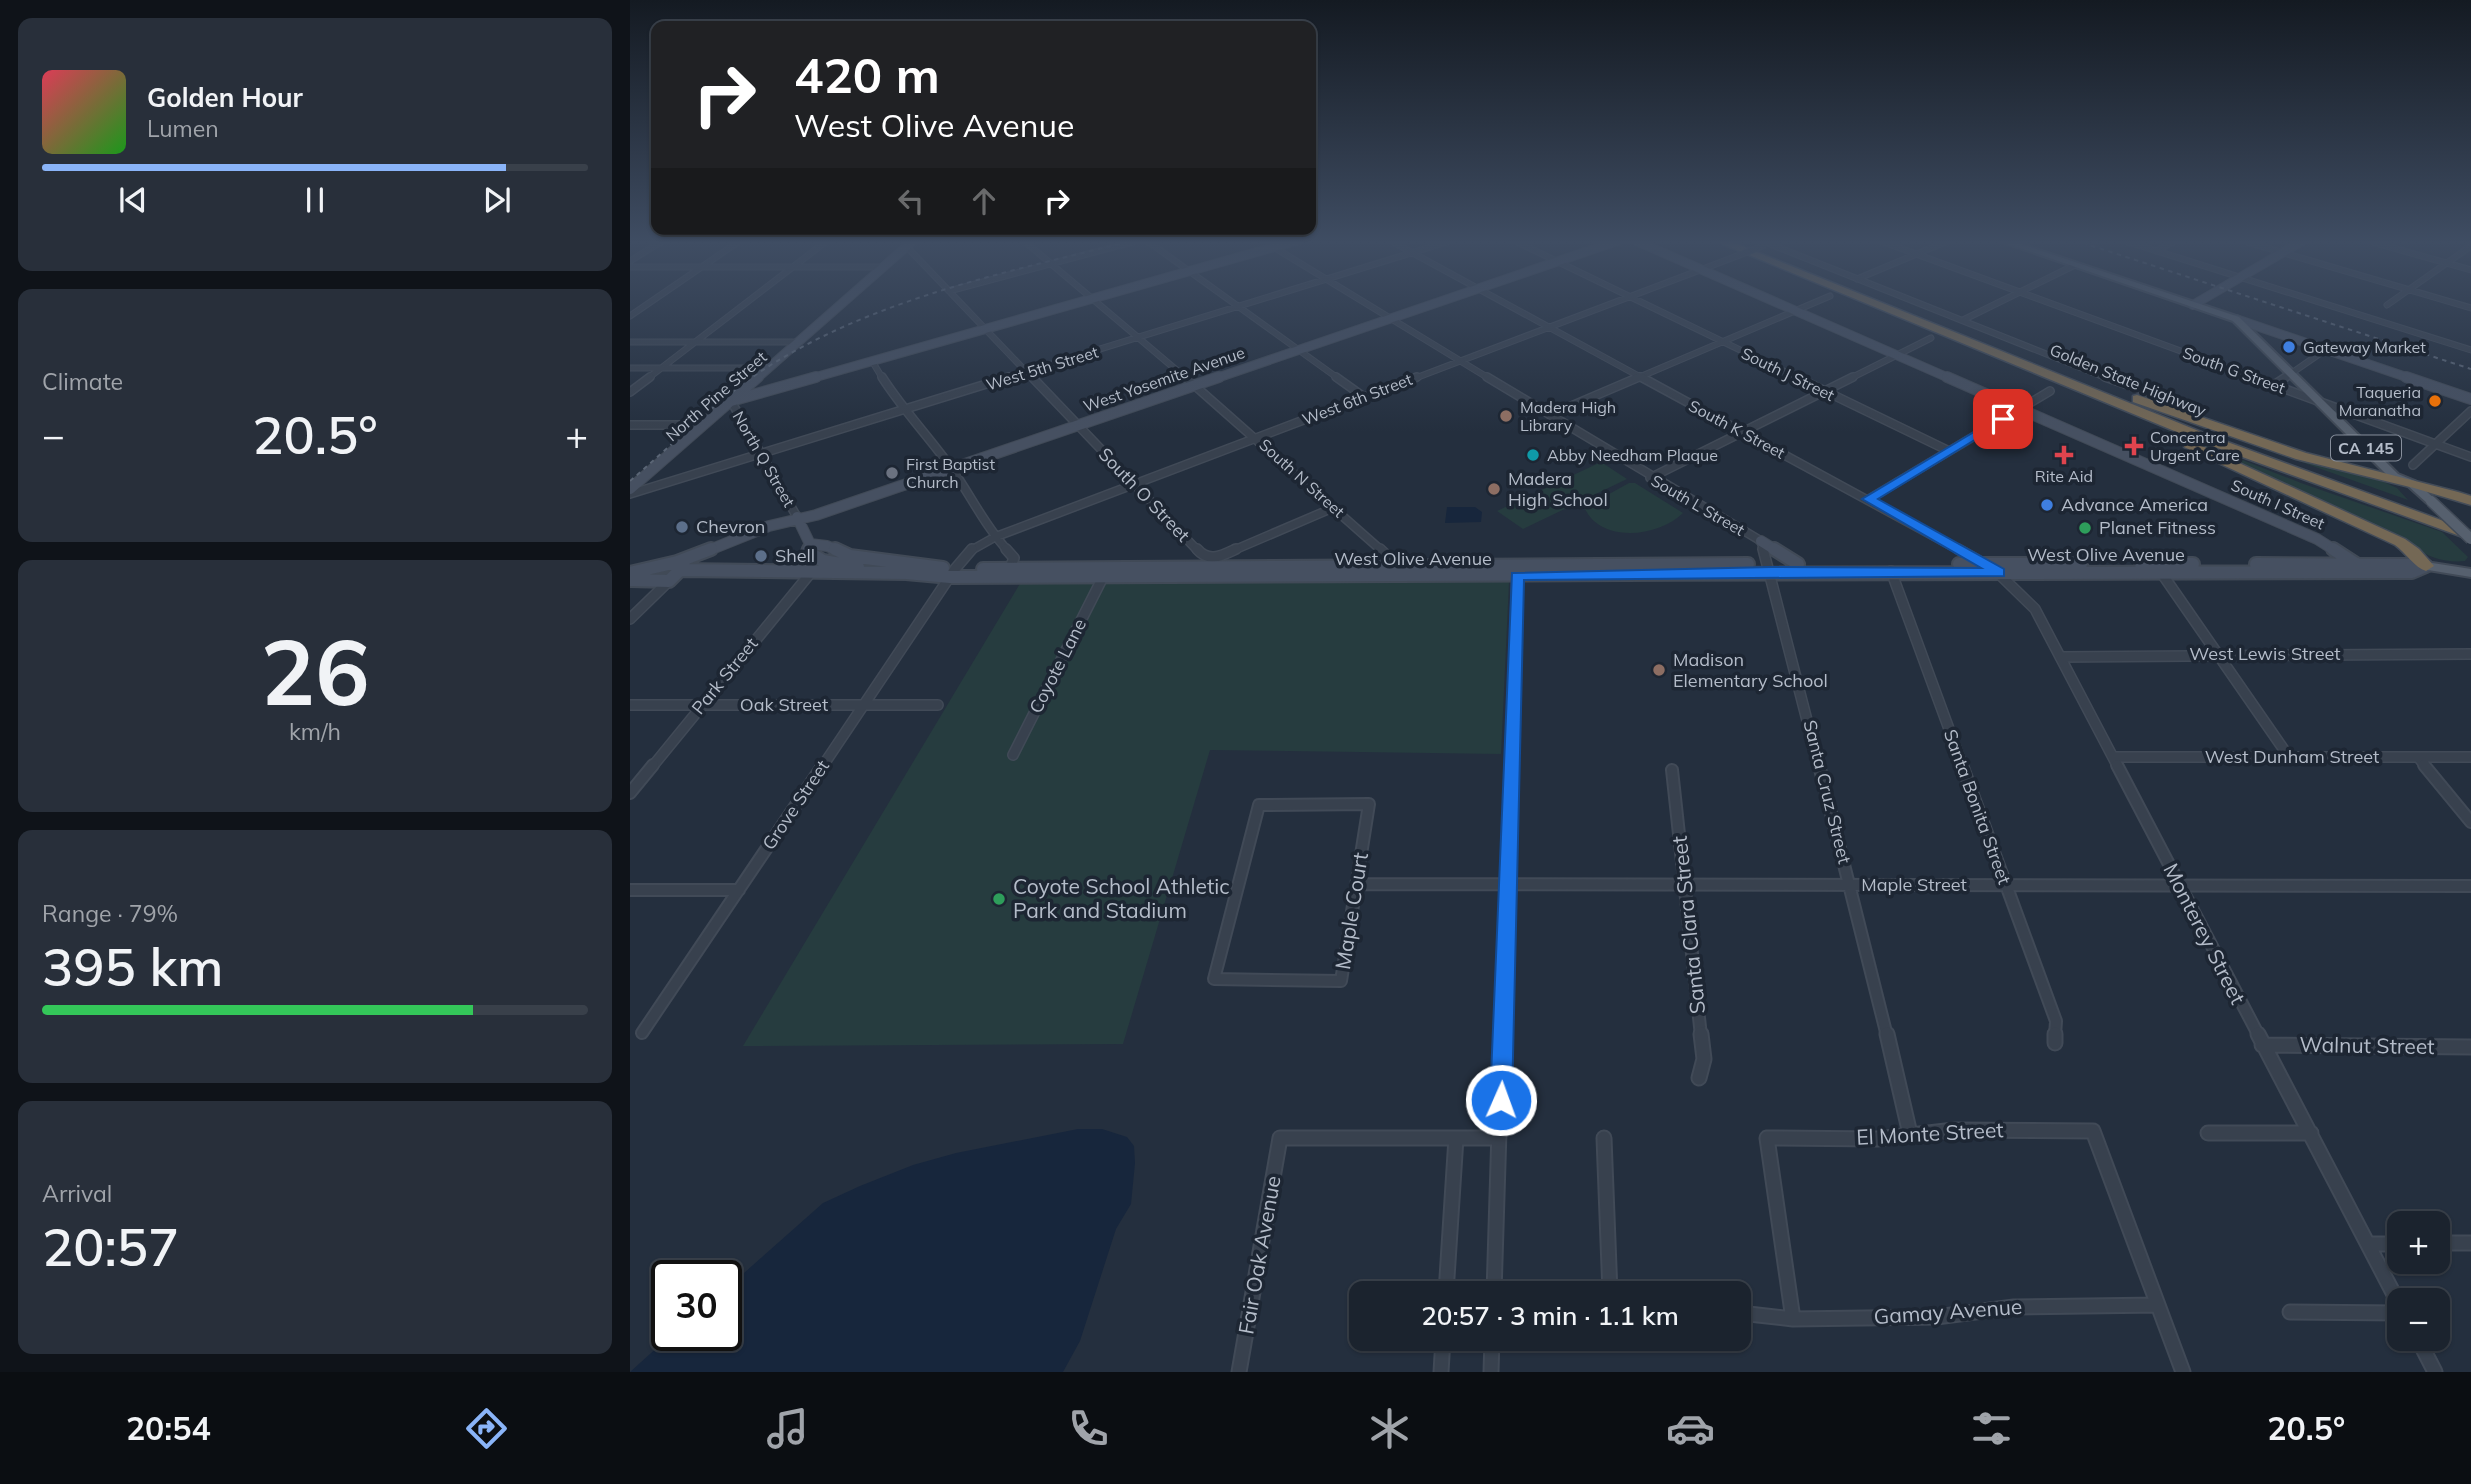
<!DOCTYPE html>
<html lang="en">
<head>
<meta charset="utf-8">
<style>
	:root { --surface:#1b232e; --page:#282f3a; --text:#f1f3f6; --muted:#a0a4aa; --line:#39404a; --accent:#8ab4f8 }
	body { margin:0; font-family:Mulish,sans-serif; background:var(--page); color:var(--text); height:100vh; display:flex; flex-direction:column; font-size:26px; white-space:nowrap }
	* { box-sizing:border-box; margin:0 }
	p { font-size:23px; color:var(--muted) }
	.icon { flex:none; width:38px; height:38px; fill:none; stroke:currentColor; stroke-width:2; stroke-linecap:round; stroke-linejoin:round }
	.map { position:relative; flex:1; overflow:hidden }
	.drawer { display:flex; flex-direction:column; gap:18px; padding:18px; background:#0f1319; width:630px }
	.drawer>* { flex:none }
	.guide { position:absolute; left:21px; top:21px; width:665px; height:214px; border-radius:14px; box-shadow:0 2px 5px #0004,0 0 0 2px var(--line); background:#202124; color:#fff; overflow:hidden }
	.buttons { position:absolute; left:1757px; top:1211px; display:grid; gap:14px }
	.buttons a { display:grid; place-items:center; width:63px; height:63px; border-radius:14px; background:var(--surface); box-shadow:0 2px 5px #0004,0 0 0 2px var(--line); font-size:35px }
	.speed { position:absolute; left:21px; top:1260px; display:flex; gap:14px; font-size:35px; font-weight:700; text-align:center }
	.speed>* { display:grid; place-content:center; width:91px; height:91px; border-radius:50%; background:var(--surface); box-shadow:0 2px 5px #0004,0 0 0 2px var(--line); line-height:1 }
	.speed .limit { border:4px solid #111; border-radius:10px; background:#fff; color:#111 }
	.pin { position:absolute; display:grid; place-items:center; width:60px; height:60px; color:#fff; margin:-30px; border-radius:14px; box-shadow:0 4px 10px #0006 }
	.me { position:absolute; width:77px; margin:-38px; rotate:2deg; stroke-linejoin:round; filter:drop-shadow(0 0 5px #0008) }
	.turn { display:flex; align-items:center; gap:24px; height:147px; padding:0 28px; font-size:32px }
	.turn .icon { width:91px; height:91px; stroke-width:2.5 }
	.turn b { display:block; font-size:49px; line-height:60px }
	.lanes { display:flex; align-items:center; height:66px; padding:0 28px; background:#0003; justify-content:center; gap:35px; direction:ltr }
	.lanes .off { opacity:.35 }
	.big { font-size:52px; font-weight:600; line-height:1.1 }
	.drawer .card { flex:1; display:flex; flex-direction:column; justify-content:center; gap:10px; min-width:0; padding:0 24px; border-radius:14px; background:var(--page) }
	.drawer .dial { align-items:center; gap:0 }
	.dial b { font-size:91px; line-height:1 }
	.song { display:flex; align-items:center; gap:21px }
	.cover { width:84px; height:84px; border-radius:10px; background:linear-gradient(135deg,hsl(350 70% 55%),hsl(120 70% 35%)) }
	.played { height:7px; border-radius:4px; background:linear-gradient(90deg,var(--accent) 85%,var(--line) 85%) }
	.keys { display:flex; justify-content:space-around; direction:ltr }
	.heat { display:flex; justify-content:space-between; align-items:center; font-size:38px; direction:ltr }
	.charge { height:10px; border-radius:5px; background:linear-gradient(90deg,#34c759 79%,var(--line) 0) }
	.trip { position:absolute; left:719px; top:1281px; width:402px; height:70px; border-radius:14px; background:var(--surface); box-shadow:0 2px 5px #0004,0 0 0 2px var(--line); font-weight:600; line-height:70px; text-align:center }
	.tab-bar { display:flex; height:112px; justify-content:space-around; align-items:center; background:#0b0e12; color:var(--muted) }
	.tab-bar .icon { width:49px; height:49px }
	.tab-bar .current { color:var(--accent) }
	.tab-bar b { font-size:32px; color:var(--text) }
	main { display:flex; flex:1; min-height:0 }
	.map>svg:first-child { display:block }
	.green { fill:#263c3f }
	.water { fill:#17263c }
	.lines { fill:none; stroke-linecap:round; stroke-linejoin:round }
	.street-far4-casing { stroke:#414a57; stroke-width:7 }
	.street-far3-casing { stroke:#414a57; stroke-width:10 }
	.street-far2-casing { stroke:#414a57; stroke-width:12 }
	.street-far1-casing { stroke:#414a57; stroke-width:14 }
	.street-casing { stroke:#414a57; stroke-width:17 }
	.secondary-far2-casing { stroke:#414a57; stroke-width:10 }
	.secondary-far1-casing { stroke:#414a57; stroke-width:12 }
	.secondary-casing { stroke:#414a57; stroke-width:16 }
	.primary-casing { stroke:#414a57; stroke-width:4 }
	.highway-casing { stroke:#434c59; stroke-width:3 }
	.street-far4 { stroke:#38414e; stroke-width:5 }
	.street-far3 { stroke:#38414e; stroke-width:7 }
	.street-far2 { stroke:#38414e; stroke-width:9 }
	.street-far1 { stroke:#38414e; stroke-width:10 }
	.street { stroke:#38414e; stroke-width:13 }
	.secondary-far2 { stroke:#465061; stroke-width:8 }
	.secondary-far1 { stroke:#465061; stroke-width:10 }
	.secondary { stroke:#465061; stroke-width:12 }
	.primary { fill:#56606e; fill-rule:evenodd }
	.highway { fill:#746855; fill-rule:evenodd }
	.rail { stroke:#5a6575; stroke-width:2; stroke-dasharray:4.5 4.5; stroke-linecap:butt }
	.street-bridge-casing { stroke:#414a57; stroke-width:7; stroke-linecap:butt }
	.primary-bridge-casing { stroke:#414a57; stroke-width:13; stroke-linecap:butt }
	.street-bridge { stroke:#38414e; stroke-width:5 }
	.primary-bridge { stroke:#56606e; stroke-width:10 }
	.route { fill:#1a73e8; stroke:#114b97; stroke-width:2 }
	.shop-dot { fill:#3f7fe0; stroke:#1d2633; stroke-width:2.5 }
	.food-dot { fill:#e8710a; stroke:#1d2633; stroke-width:2.5 }
	.education-dot { fill:#8d6e63; stroke:#1d2633; stroke-width:2.5 }
	.health-dot { fill:#e0444e; stroke:#1d2633; stroke-width:2.5 }
	.culture-dot { fill:#0f9aa8; stroke:#1d2633; stroke-width:2.5 }
	.worship-dot { fill:#6b7280; stroke:#1d2633; stroke-width:2.5 }
	.service-dot { fill:#5c6f8a; stroke:#1d2633; stroke-width:2.5 }
	.leisure-dot { fill:#2e9e5b; stroke:#1d2633; stroke-width:2.5 }
	.labels { text-anchor:middle; stroke-width:7; stroke-linejoin:round; paint-order:stroke }
	.far-poi-label { font-size:16px; fill:#b4bcc9; stroke:#1d2633; text-anchor:start }
	.far-street-label { font-size:16px; fill:#b4bcc9; stroke:#1d2633 }
	.shield { fill:#1d2633; stroke:#878f9c; stroke-width:2 }
	.shield-label { font-size:16px; font-weight:bold; fill:#b4bcc9 }
	.poi-label { font-size:18px; fill:#b4bcc9; stroke:#1d2633; text-anchor:start }
	.street-label { font-size:18px; fill:#b4bcc9; stroke:#1d2633 }
	.near-poi-label { font-size:21px; fill:#b4bcc9; stroke:#1d2633; text-anchor:start }
	.near-street-label { font-size:21px; fill:#b4bcc9; stroke:#1d2633 }
</style>
</head>
<body>
<main>
<section class="drawer">
<div class="card">
<div class="song"><i class="cover"></i><div><b>Golden Hour</b><p>Lumen</p></div></div>
<div class="played"></div>
<div class="keys"><svg class="icon" aria-label="previous" viewBox="0 0 24 24"><path d="M18 5L8 12l10 7zM5 5v14"/></svg><svg class="icon" aria-label="pause" viewBox="0 0 24 24"><path d="M8 5v14M16 5v14"/></svg><svg class="icon" aria-label="next" viewBox="0 0 24 24"><path d="M6 5l10 7-10 7zM19 5v14"/></svg></div>
</div>
<div class="card"><p>Climate</p>
<div class="heat"><a>−</a><b class="big">20.5°</b><a>+</a></div>
</div>
<div class="card dial"><b>26</b><p>km/h</p></div>
<div class="card"><p>Range · 79%</p><b class="big">395 km</b><div class="charge"></div></div>
<div class="card"><p>Arrival</p><b class="big">20:57</b></div>
</section>
<div class="map">
<svg width="1841" height="1372" viewBox="0 0 1841 1372">
	<rect width="100%" height="100%" fill="#242f3e"/>
	<path class="green" d="M1539 431 1671 483 1812 532 1838 557 1835 561C1817 563 1800 558 1785 548L1537 432Z
		M1665 457 1754 482 1767 488 1778 500 1663 459Z
		M971 462 997 479 893 529 867 511Z
		M999 483H1005L1053 513C1033 533 988 542 964 521 960 518 957 512 954 508Z
		M391 582H879L871 754 580 750 493 1044 113 1046Z"/>
	<path class="water" d="M817 507H845L852 512 851 522 815 523Z
		M448 1129H472L497 1137 504 1146 505 1163 501 1204 486 1229 450 1341 433 1372H0L41 1335H96V1289L193 1203 230 1186 283 1165 326 1153Z"/>
	<g class="lines">
		<defs>
			<path id="street-far4" d="M393 240 557 379
				M516 240 709 379
				M632 240 860 379
				M759 240 1014 379
				M883 240 1170 379
				M1130 240 1479 379
				M1248 240 1627 379
				M1492 240 1841 350
				M1610 240 1841 308
				M1735 240 1841 270
				M277 247 403 379
				M1526 251 1547 240
				M0 261 34 240
				M0 267H254
				M1227 279 1320 240
				M319 291 510 240
				M1757 305 1841 246
				M0 316 111 240
				M1333 320 1445 265
				M0 342H168
				M242 361 253 379
				M0 368H139
				M17 379 198 240
				M373 379 823 240
				M783 379 1107 256
				M1005 379 1200 296
				M1219 379 1301 338
				M1653 379 1695 350"/>
			<path id="street-far3" d="M252 377C273 410 300 438 322 469 341 496 355 526 378 551
				M402 377 568 551
				M555 377 752 551
				M706 377 734 397
				M857 377 1131 541 1134 551
				M1011 377 1331 551
				M1166 377 1319 451
				M1475 377 1524 394
				M1622 377 1841 457
				M1644 385 1656 377
				M0 392 20 377
				M101 401 167 517
				M920 415 1009 377
				M0 425H73
				M1783 465 1841 411
				M1020 478 1223 377
				M0 494 379 377
				M1239 499 1420 391
				M340 551 365 537 787 377
				M602 551 705 507"/>
			<path id="street-far2" d="M376 549 384 558 380 568
				M567 549C579 563 591 556 606 549
				M750 549 769 567
				M1133 549 1189 767
				M1328 549 1351 562
				M1528 568 1659 757
				M1261 571 1333 767
				M1366 571 1405 609 1488 767
				M0 619 39 581
				M1430 657 1841 654
				M0 705H308
				M383 755 473 577
				M1483 757H1841
				M1788 757 1796 767
				M22 767 183 570
				M192 767 325 569 342 549
				M881 767 887 571"/>
			<path id="street-far1" d="M1189 765 1257 1036
				M1332 765 1426 1021 1425 1036
				M1487 765 1629 1036
				M1794 765 1841 822
				M1042 770 1071 1036
				M0 793 23 765
				M739 804 711 981 584 979 629 805Z
				M727 884 1841 886
				M0 890H109
				M12 1033 193 765
				M872 1036 881 765"/>
			<path id="street" d="M1257 1034 1280 1134
				M1628 1034 1769 1304
				M1425 1043V1034
				M1632 1045 1841 1047
				M1069 1078 1074 1059 1071 1034
				M1578 1133H1681
				M974 1138 980 1293
				M1808 1243H1841
				M1738 1244H1769
				M816 1293 826 1138
				M864 1293 872 1034
				M1660 1312 1769 1313
				M1110 1313 1163 1319 1306 1317 1384 1307 1528 1305
				M1163 1319 1137 1138 1247 1139 1324 1130 1463 1131 1553 1372
				M1788 1339 1805 1372
				M609 1372 650 1138H869
				M811 1372 813 1339
				M861 1372 862 1339"/>
			<path id="secondary-far2" d="M1004 240 1321 379
				M1563 305 1674 240
				M1606 319 1782 379
				M126 379 284 240
				M179 379 669 240
				M584 379 990 240"/>
			<path id="secondary-far1" d="M1317 377 1687 539 1706 551
				M1776 377 1841 399
				M101 401 186 377
				M0 489 128 377
				M167 517 180 544 178 551
				M1131 541 1147 551
				M180 544 197 546 209 551
				M77 551 139 526 186 515 589 377"/>
			<path id="secondary" d="M179 549 178 552 193 561 228 567
				M205 549 220 556 313 568
				M1144 549 1168 564
				M1703 549 1726 564
				M1329 564H1451
				M1511 564H1563
				M1626 564 1790 565
				M353 569 1118 564
				M49 570 276 573 320 577C807 576 1295 571 1782 572L1796 566
				M0 573 47 562 81 549
				M0 580 39 581 54 566"/>
			<path id="primary" d="M1367 240H1379L1609 317 1768 474 1785 481 1807 501 1801 504 1797 503 1777 485 1760 478 1603 321Z
				M1796 562 1841 569V577L1792 569 1790 566Z"/>
			<path id="highway" d="M1083 240H1097L1581 436 1841 531V540L1571 442Z
				M1507 395 1676 453 1828 492 1841 496V505L1784 488 1666 459 1503 402V396Z
				M1559 440 1775 539 1789 549 1804 566 1796 571C1785 568 1775 552 1765 545L1554 447V441Z"/>
		</defs>
		<use href="#street-far4" class="street-far4-casing"/>
		<use href="#street-far3" class="street-far3-casing"/>
		<use href="#street-far2" class="street-far2-casing"/>
		<use href="#street-far1" class="street-far1-casing"/>
		<use href="#street" class="street-casing"/>
		<use href="#secondary-far2" class="secondary-far2-casing"/>
		<use href="#secondary-far1" class="secondary-far1-casing"/>
		<use href="#secondary" class="secondary-casing"/>
		<use href="#primary" class="primary-casing"/>
		<use href="#highway" class="highway-casing"/>
		<use href="#street-far4" class="street-far4"/>
		<use href="#street-far3" class="street-far3"/>
		<use href="#street-far2" class="street-far2"/>
		<use href="#street-far1" class="street-far1"/>
		<use href="#street" class="street"/>
		<use href="#secondary-far2" class="secondary-far2"/>
		<use href="#secondary-far1" class="secondary-far1"/>
		<use href="#secondary" class="secondary"/>
		<use href="#primary" class="primary"/>
		<use href="#highway" class="highway"/>
		<path class="rail" d="M1444 240 1841 369
			M0 481C47 441 91 395 144 363 254 296 382 271 505 240"/>
		<defs>
			<path id="street-bridge" d="M1107 256 1135 245"/>
			<path id="primary-bridge" d="M1801 501 1841 539"/>
		</defs>
		<use href="#street-bridge" class="street-bridge-casing"/>
		<use href="#primary-bridge" class="primary-bridge-casing"/>
		<use href="#street-bridge" class="street-bridge"/>
		<use href="#primary-bridge" class="primary-bridge"/>
	</g>
	<linearGradient id="sky" x2="0" y2="1"><stop stop-color="#141a22"/><stop offset="0.56" stop-color="#3f4d63"/><stop offset="1" stop-color="#3f4d63" stop-opacity="0"/></linearGradient>
	<rect width="1841" height="432" fill="url(#sky)"/>
	<path class="route" d="M1369 417 1379 419 1248 499 1374 569V576L894 580 882 1100 879 1108 871 1111 863 1108 860 1100 882 573 1141 567 1351 568 1232 499Z"/>
	<g class="shop-dot">
		<circle cx="1659" cy="347" r="7"/>
		<circle cx="1417" cy="505" r="7"/>
	</g>
	<circle class="food-dot" cx="1805" cy="401" r="7"/>
	<g class="education-dot">
		<circle cx="876" cy="416" r="7"/>
		<circle cx="864" cy="489" r="7"/>
		<circle cx="1029" cy="670" r="7"/>
	</g>
	<g class="health-dot">
		<path d="M1500.5 435.5h7v7h7v7h-7v7h-7v-7h-7v-7h7z"/>
		<path d="M1430.5 444.5h7v7h7v7h-7v7h-7v-7h-7v-7h7z"/>
	</g>
	<circle class="culture-dot" cx="903" cy="455" r="7"/>
	<circle class="worship-dot" cx="262" cy="473" r="7"/>
	<g class="service-dot">
		<circle cx="52" cy="527" r="7"/>
		<circle cx="131" cy="556" r="7"/>
	</g>
	<g class="leisure-dot">
		<circle cx="1455" cy="528" r="7"/>
		<circle cx="369" cy="899" r="7"/>
	</g>
	<g class="labels">
		<g class="far-poi-label">
			<text x="1673" y="353">Gateway Market</text>
			<text x="1791" y="398" text-anchor="end">Taqueria<tspan x="1791" dy="18">Maranatha</tspan></text>
			<text x="890" y="413">Madera High<tspan x="890" dy="18">Library</tspan></text>
			<text x="1520" y="443">Concentra<tspan x="1520" dy="18">Urgent Care</tspan></text>
			<text x="917" y="461">Abby Needham Plaque</text>
			<text x="276" y="470">First Baptist<tspan x="276" dy="18">Church</tspan></text>
			<text x="1434" y="482" text-anchor="middle">Rite Aid</text>
		</g>
		<g class="far-street-label">
			<text transform="translate(412 368) rotate(-17)" y="6">West 5th Street</text>
			<text transform="translate(1604 370) rotate(20)" y="6">South G Street</text>
			<text transform="translate(1158 374) rotate(26)" y="6">South J Street</text>
			<text transform="translate(534 379) rotate(-19)" y="6">West Yosemite Avenue</text>
			<text transform="translate(1498 380) rotate(22)" y="6">Golden State Highway</text>
			<text transform="translate(86 396) rotate(-41)" y="6">North Pine Street</text>
			<text transform="translate(727 399) rotate(-21)" y="6">West 6th Street</text>
			<text transform="translate(1107 429) rotate(28)" y="6">South K Street</text>
			<text transform="translate(134 459) rotate(60)" y="6">North Q Street</text>
			<text transform="translate(672 478) rotate(42)" y="6">South N Street</text>
			<text transform="translate(1648 504) rotate(24)" y="6">South I Street</text>
			<text transform="translate(1068 505) rotate(30)" y="6">South L Street</text>
		</g>
		<rect class="shield" x="1701" y="435.5" width="70" height="25" rx="5"/>
		<g class="shield-label">
			<text x="1736" y="454">CA 145</text>
		</g>
		<g class="poi-label">
			<text x="878" y="485">Madera<tspan x="878" dy="21">High School</tspan></text>
			<text x="1431" y="511">Advance America</text>
			<text x="66" y="533">Chevron</text>
			<text x="1469" y="534">Planet Fitness</text>
			<text x="145" y="562">Shell</text>
			<text x="1043" y="666">Madison<tspan x="1043" dy="21">Elementary School</tspan></text>
		</g>
		<g class="street-label">
			<text transform="translate(514 495) rotate(46)" y="6">South O Street</text>
			<text x="1476" y="561">West Olive Avenue</text>
			<text x="783" y="565">West Olive Avenue</text>
			<text x="1635" y="660">West Lewis Street</text>
			<text transform="translate(428 666) rotate(-63)" y="6">Coyote Lane</text>
			<text transform="translate(95 676) rotate(-51)" y="6">Park Street</text>
			<text x="154" y="711">Oak Street</text>
			<text x="1662" y="763">West Dunham Street</text>
			<text transform="translate(1197 792) rotate(76)" y="6">Santa Cruz Street</text>
			<text transform="translate(166 805) rotate(-56)" y="6">Grove Street</text>
			<text transform="translate(1347 807) rotate(70)" y="6">Santa Bonita Street</text>
			<text x="1284" y="891">Maple Street</text>
		</g>
		<g class="near-poi-label">
			<text x="383" y="894">Coyote School Athletic<tspan x="383" dy="24">Park and Stadium</tspan></text>
		</g>
		<g class="near-street-label">
			<text transform="translate(722 911) rotate(-81)" y="7">Maple Court</text>
			<text transform="translate(1059 925) rotate(-96)" y="7">Santa Clara Street</text>
			<text transform="translate(1574 934) rotate(63)" y="7">Monterey Street</text>
			<text transform="translate(1737 1046) rotate(1)" y="7">Walnut Street</text>
			<text transform="translate(1300 1134) rotate(-3)" y="7">El Monte Street</text>
			<text transform="translate(630 1255) rotate(-80)" y="7">Fair Oak Avenue</text>
			<text transform="translate(1318 1312) rotate(-4)" y="7">Gamay Avenue</text>
		</g>
	</g>
</svg>
<div class="buttons">
<a>+</a>
<a>−</a>
</div>
<div class="speed"><div class="limit">30</div></div>
<div class="pin" style="left:1373px;top:419px;background:#d93025"><svg class="icon" aria-label="arrive" viewBox="0 0 24 24"><path d="M6 21V4h12l-3 4 3 4H6"/></svg></div>
<svg class="me" style="left:871px;top:1100px" viewBox="-20 -20 40 40"><circle r="17" fill="#1a73e8" stroke="#fff" stroke-width="3"/><path d="M0-11L8 9 0 5-8 9z" fill="#fff"/></svg>
<div class="trip">20:57 · 3 min · 1.1 km</div>
<div class="guide">
<div class="turn"><svg class="icon" aria-label="right" viewBox="0 0 24 24"><path d="M7 20v-9h11M14 6l5 5-5 5"/></svg><div><b>420 m</b>West Olive Avenue</div></div>
<div class="lanes"><svg class="icon off" aria-label="left" viewBox="0 0 24 24"><path d="M17 20v-9H6M10 6l-5 5 5 5"/></svg><svg class="icon off" aria-label="ahead" viewBox="0 0 24 24"><path d="M12 20V5M6 11l6-6 6 6"/></svg><svg class="icon" aria-label="right" viewBox="0 0 24 24"><path d="M7 20v-9h11M14 6l5 5-5 5"/></svg></div>
</div>
</div>
</main>
<nav class="tab-bar">
<b>20:54</b>
<svg class="icon current" aria-label="directions" viewBox="0 0 24 24"><path d="M12 3l9 9-9 9-9-9zM9 14v-3h6M13 9l2 2-2 2"/></svg>
<svg class="icon" aria-label="music" viewBox="0 0 24 24"><path d="M9 18V5l10-2v13"/><circle cx="6" cy="18" r="3"/><circle cx="16" cy="16" r="3"/></svg>
<svg class="icon" aria-label="phone" viewBox="0 0 24 24"><path d="M5 4h4l2 5-3 2q2 4 5 5l2-3 5 2v4C11 20 4 13 5 4z"/></svg>
<svg class="icon" aria-label="climate" viewBox="0 0 24 24"><path d="M12 3v18M4 7l16 10M4 17L20 7"/></svg>
<svg class="icon" aria-label="car" viewBox="0 0 24 24"><path d="M5 17H2v-5l4-1 3-4h7l3 4 3 1v5h-3M9 17h6M6 11h13"/><circle cx="7" cy="17" r="2"/><circle cx="17" cy="17" r="2"/></svg>
<svg class="icon" aria-label="filters" viewBox="0 0 24 24"><path d="M4 7h16M4 17h16"/><circle cx="9" cy="7" r="2"/><circle cx="15" cy="17" r="2"/></svg>
<b>20.5°</b>
</nav>
</body>
</html>
